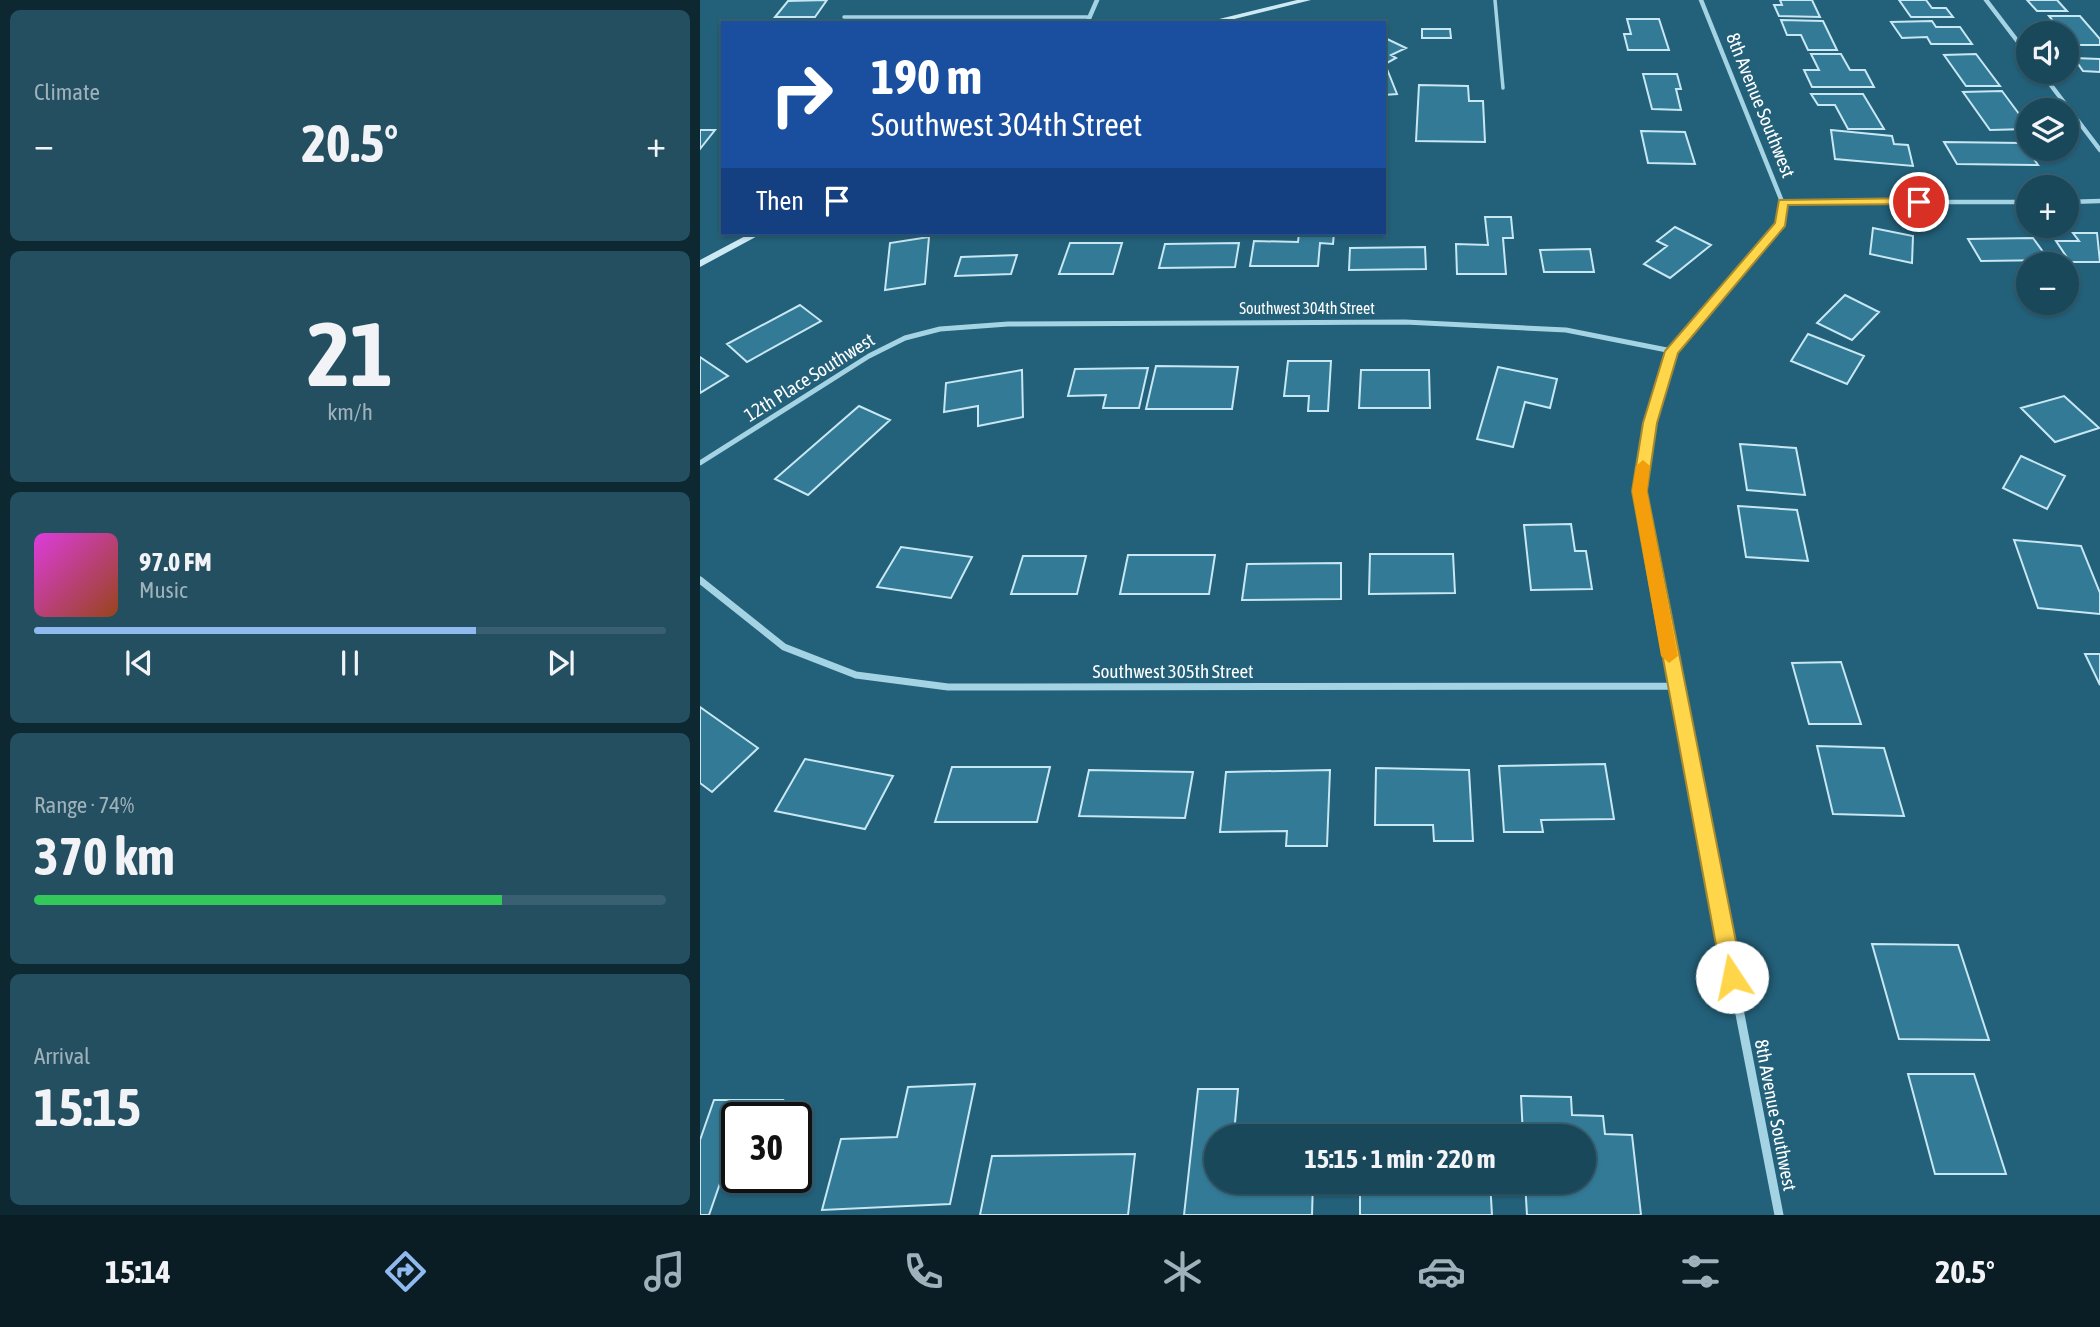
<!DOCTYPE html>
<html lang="en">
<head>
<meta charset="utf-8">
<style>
	:root { --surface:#1a485b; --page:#234f61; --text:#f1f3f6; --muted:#9fb2bb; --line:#386071; --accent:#90b9f0 }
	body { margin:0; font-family:"Asap Condensed",sans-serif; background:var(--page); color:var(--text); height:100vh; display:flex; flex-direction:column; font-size:26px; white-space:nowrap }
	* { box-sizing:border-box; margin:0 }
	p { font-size:23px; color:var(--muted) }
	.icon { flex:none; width:38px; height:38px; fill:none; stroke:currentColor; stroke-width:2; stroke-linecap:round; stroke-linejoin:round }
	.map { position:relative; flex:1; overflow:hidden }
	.details { display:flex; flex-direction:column; gap:10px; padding:10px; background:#0e2832; width:700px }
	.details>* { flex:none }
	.top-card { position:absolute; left:21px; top:21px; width:665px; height:214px; border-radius:0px; box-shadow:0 2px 5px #0004,0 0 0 2px var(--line); background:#1a4fa0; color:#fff; overflow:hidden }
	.tools { position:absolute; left:1316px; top:21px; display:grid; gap:14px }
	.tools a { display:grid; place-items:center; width:63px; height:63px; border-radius:50%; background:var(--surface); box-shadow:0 2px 5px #0004,0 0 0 2px var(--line); font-size:35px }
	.speed { position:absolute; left:21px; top:1102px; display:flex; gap:14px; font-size:35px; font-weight:700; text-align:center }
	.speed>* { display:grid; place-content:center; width:91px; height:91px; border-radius:50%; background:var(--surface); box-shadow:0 2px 5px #0004,0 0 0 2px var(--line); line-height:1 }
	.speed .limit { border:4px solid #111; border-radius:10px; background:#fff; color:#111 }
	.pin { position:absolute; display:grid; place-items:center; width:60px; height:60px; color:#fff; margin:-30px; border:4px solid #fff; border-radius:50%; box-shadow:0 2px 7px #0007 }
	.me { position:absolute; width:77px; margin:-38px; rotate:349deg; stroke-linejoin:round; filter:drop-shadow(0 0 5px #0008) }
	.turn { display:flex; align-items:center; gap:24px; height:147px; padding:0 35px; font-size:32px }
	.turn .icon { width:91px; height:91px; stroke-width:2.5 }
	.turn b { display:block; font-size:49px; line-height:60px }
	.then { display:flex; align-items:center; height:66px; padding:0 35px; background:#0003; gap:14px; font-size:26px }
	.big { font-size:52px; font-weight:700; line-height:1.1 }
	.details .tile { flex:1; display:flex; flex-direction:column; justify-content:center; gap:10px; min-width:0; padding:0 24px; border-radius:10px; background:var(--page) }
	.details .dial { align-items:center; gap:0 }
	.dial b { font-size:91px; line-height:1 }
	.song { display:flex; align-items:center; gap:21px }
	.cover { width:84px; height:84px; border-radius:10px; background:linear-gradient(135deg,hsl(300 70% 55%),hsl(20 70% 35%)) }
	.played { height:7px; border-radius:4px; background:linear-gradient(90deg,var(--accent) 70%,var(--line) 70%) }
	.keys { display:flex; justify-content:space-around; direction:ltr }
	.heat { display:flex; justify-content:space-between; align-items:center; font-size:38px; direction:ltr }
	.charge { height:10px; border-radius:5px; background:linear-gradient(90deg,#34c759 74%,var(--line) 0) }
	.trip { position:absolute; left:504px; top:1124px; width:392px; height:70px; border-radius:35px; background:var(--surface); box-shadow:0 2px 5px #0004,0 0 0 2px var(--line); font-weight:700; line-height:70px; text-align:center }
	.tab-bar { display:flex; height:112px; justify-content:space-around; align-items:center; background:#0a1d24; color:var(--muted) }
	.tab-bar .icon { width:49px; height:49px }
	.tab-bar .active { color:var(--accent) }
	.tab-bar b { font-size:32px; color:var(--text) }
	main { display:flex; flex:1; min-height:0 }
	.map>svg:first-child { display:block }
	.building { fill:#337a96; stroke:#c7e7f3; stroke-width:2 }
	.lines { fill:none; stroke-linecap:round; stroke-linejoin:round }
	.service { stroke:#a4d3e4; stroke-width:3.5 }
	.minor-far3 { stroke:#a4d3e4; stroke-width:4.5 }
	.minor-far2 { stroke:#a4d3e4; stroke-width:5 }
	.minor-far1 { stroke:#a4d3e4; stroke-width:7 }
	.minor { stroke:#a4d3e4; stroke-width:9 }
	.secondary { fill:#cde9f4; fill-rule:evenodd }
	.route { fill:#ffd54a; stroke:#a68a30; stroke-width:2 }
	.slow { fill:#f59e0b }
	.labels { text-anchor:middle; stroke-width:7; stroke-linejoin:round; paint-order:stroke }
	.far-street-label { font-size:16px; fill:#fff; stroke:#236079 }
	.street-label { font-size:19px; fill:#fff; stroke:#236079 }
</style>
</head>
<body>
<main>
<section class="details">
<div class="tile"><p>Climate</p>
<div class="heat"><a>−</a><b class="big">20.5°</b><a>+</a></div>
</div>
<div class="tile dial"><b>21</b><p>km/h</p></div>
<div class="tile">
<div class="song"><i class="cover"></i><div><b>97.0 FM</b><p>Music</p></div></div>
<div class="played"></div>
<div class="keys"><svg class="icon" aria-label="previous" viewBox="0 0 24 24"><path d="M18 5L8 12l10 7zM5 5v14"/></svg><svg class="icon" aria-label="pause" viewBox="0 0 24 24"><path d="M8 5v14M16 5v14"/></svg><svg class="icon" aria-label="next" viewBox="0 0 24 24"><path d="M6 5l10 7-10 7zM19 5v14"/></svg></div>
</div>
<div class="tile"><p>Range · 74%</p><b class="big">370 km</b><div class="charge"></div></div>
<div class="tile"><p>Arrival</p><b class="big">15:15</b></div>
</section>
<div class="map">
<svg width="1400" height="1215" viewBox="0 0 1400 1215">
	<rect width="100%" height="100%" fill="#236079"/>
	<path class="building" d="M127 0 115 17H75L88 1Z
		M1080 0H1112L1120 17 1079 16 1074 5H1082Z
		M1199 0H1226L1232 8H1246L1253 17H1211Z
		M1327 0H1357L1367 11H1337Z
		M1349 16H1380L1400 39V45H1367V33L1351 32H1362Z
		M927 19H959L969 50H928L924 34H931Z
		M1081 20 1123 21 1137 50H1108L1101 35H1087Z
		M1232 21 1236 27H1260L1272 44H1231L1227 37 1202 38 1191 22Z
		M722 29H750L751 38H722Z
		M685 38 706 48 691 55 696 58 685 64 697 94 684 95Z
		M1111 54H1141L1150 70H1165L1174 87H1112L1104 70H1119Z
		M1276 54 1300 86H1266L1244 55Z
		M1374 58 1400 59V72L1383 71Z
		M943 74H977L981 89H976L981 110 952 109Z
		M719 85 768 86 769 101H783L785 142 716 141Z
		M1302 91 1328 126V129L1290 130 1263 92Z
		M1111 94H1163L1184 129H1148L1135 105H1118Z
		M0 130H15L0 149Z
		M1131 130 1192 136 1194 144 1208 145 1213 166 1135 159Z
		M941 131 985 132 995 164 948 163Z
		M1244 142 1323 143 1338 165 1257 164Z
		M785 217H811L813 238H803L806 274H757L756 244 788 245Z
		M975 227 1011 245 970 278 944 264 967 246 957 241Z
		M1173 228 1213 236 1212 263 1170 254Z
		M599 233H634L633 244 620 243 618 266H550L554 241 598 242Z
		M1373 233H1397L1400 262H1370L1356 241H1379Z
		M229 237 225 284 185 290 190 243Z
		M1333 238 1349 260 1281 261 1268 239Z
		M370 243H422L413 274H359Z
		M539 243 535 267 459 268 465 244Z
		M725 247 726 269 649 270 650 248Z
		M890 249 894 272H844L840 250Z
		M317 255 311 274 255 276 261 257Z
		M1145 295 1179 312 1152 340 1117 323Z
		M100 305 121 321 47 362 27 344Z
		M1108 334 1164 356 1147 384 1091 361Z
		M0 357 28 376 0 393Z
		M588 361H631L628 411H608L609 396H584Z
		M456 366 538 367 532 409H446Z
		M798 367 857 379 850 408 825 402 813 447 777 439Z
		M448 368 439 408H403L406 395 368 396 375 369Z
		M322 370 323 417 278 426V406L244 412 246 383Z
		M661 370H729L730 408H659Z
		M1364 396 1399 428 1355 442 1321 408Z
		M159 406 190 420 108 495 75 479Z
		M1040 444 1096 448 1105 495 1047 490Z
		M1321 456 1365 476 1347 509 1303 488Z
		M1038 506 1097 510 1108 561 1046 557Z
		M871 524 875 551H886L892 589 831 590 824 525Z
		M1314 540 1381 546 1400 593V614L1338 608Z
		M201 547 272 557 251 598 177 587Z
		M670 554H753L755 593 669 594Z
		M428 555H515L509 594H420Z
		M323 556H386L377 594H311Z
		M641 563V599L542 600 547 564Z
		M1385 654H1400V685Z
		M1141 662 1161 724H1109L1092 663Z
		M0 707 58 748 12 792 0 783Z
		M1117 746 1184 748 1204 816 1133 814Z
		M105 759 193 776 165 829 75 811Z
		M905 764 914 819 841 820 843 832H804L799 766Z
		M252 767H350L337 822H235Z
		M676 768 769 770 773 841H734L733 825H675Z
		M389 770 493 772 485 818 379 816Z
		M630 770 627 846H586L587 831 520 832 526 772Z
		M1172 944 1258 945 1289 1040 1199 1039Z
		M1208 1074H1274L1306 1174H1235Z
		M275 1084 250 1204 122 1210 141 1139 197 1137 208 1087Z
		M498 1089H538L534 1134H615L516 1136V1181H613L612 1215H484Z
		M821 1096 871 1097 872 1115 903 1116 905 1134 932 1135 941 1215H827L825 1181H884V1136H823Z
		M14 1100H83L77 1118H37V1143H34L9 1215H0V1140Z
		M435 1154 428 1215H280L292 1156Z
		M660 1181H790L792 1215H660Z"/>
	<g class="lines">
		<path class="service" d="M795 0 803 88
			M144 17H390"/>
		<path class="minor-far3" d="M1001 0 1083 204
			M1286 0 1328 55
			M387 23 397 0
			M1341 72 1400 150
			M1083 202H1328
			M1367 202 1400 201"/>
		<path class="minor-far2" d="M0 463 169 356 205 338 240 329 308 324 705 322 866 330 972 351
			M943 464 950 423 972 351 1081 224 1083 203"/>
		<path class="minor-far1" d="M944 462 939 491 998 795
			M0 580 84 647 156 675 248 687 975 686"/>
		<path class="minor" d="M997 793 1079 1215"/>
		<path class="secondary" d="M597 0H611L518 23H503Z
			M51 233H63L0 267V260Z"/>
	</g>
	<path class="route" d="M1219 198 1225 202 1223 204 1088 205 1085 226 978 353 957 423 947 491 1043 977 1040 984 1032 987 1025 984 1022 977 932 491 943 423 965 351 1075 223 1079 200Z"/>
	<path class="slow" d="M943 460 950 466 947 491 978 656 969 663 961 656 932 491 936 466Z"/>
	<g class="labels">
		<g class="far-street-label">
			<text x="607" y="314">Southwest 304th Street</text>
		</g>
		<g class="street-label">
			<text transform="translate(1061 105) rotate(68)" y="7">8th Avenue Southwest</text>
			<text transform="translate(109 377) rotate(-32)" y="7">12th Place Southwest</text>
			<text x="473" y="678">Southwest 305th Street</text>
			<text transform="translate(1076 1115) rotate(79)" y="7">8th Avenue Southwest</text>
		</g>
	</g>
</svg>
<div class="tools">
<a><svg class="icon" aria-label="sound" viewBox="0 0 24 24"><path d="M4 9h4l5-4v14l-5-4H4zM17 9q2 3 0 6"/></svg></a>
<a><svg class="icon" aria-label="layers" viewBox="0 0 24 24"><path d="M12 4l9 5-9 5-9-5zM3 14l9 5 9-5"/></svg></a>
<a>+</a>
<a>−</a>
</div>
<div class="speed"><div class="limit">30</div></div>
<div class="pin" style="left:1219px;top:202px;background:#d93025"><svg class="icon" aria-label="arrive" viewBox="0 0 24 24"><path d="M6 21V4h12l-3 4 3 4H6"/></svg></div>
<svg class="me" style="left:1032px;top:977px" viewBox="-20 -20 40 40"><circle r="19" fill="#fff"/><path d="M0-13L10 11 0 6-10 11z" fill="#ffd54a"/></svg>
<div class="trip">15:15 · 1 min · 220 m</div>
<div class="top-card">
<div class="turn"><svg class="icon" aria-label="right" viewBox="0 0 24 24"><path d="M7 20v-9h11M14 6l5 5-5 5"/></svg><div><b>190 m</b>Southwest 304th Street</div></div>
<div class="then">Then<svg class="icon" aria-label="arrive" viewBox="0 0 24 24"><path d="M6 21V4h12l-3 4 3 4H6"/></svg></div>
</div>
</div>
</main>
<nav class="tab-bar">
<b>15:14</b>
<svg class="icon active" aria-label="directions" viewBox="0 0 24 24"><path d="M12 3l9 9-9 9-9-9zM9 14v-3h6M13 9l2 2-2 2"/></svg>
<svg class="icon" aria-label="music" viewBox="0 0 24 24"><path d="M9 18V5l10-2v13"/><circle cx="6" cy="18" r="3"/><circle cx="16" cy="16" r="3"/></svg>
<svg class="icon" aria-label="phone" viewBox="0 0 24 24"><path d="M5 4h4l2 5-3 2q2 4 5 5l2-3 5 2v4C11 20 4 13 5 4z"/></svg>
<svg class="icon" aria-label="climate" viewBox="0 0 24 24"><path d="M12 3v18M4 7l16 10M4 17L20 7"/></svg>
<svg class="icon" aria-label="car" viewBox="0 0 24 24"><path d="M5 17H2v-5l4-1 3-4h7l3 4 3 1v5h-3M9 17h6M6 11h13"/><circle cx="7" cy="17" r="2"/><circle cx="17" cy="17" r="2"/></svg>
<svg class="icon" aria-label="filters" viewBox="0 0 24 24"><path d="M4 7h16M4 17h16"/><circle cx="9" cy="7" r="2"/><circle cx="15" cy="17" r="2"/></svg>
<b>20.5°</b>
</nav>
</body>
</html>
